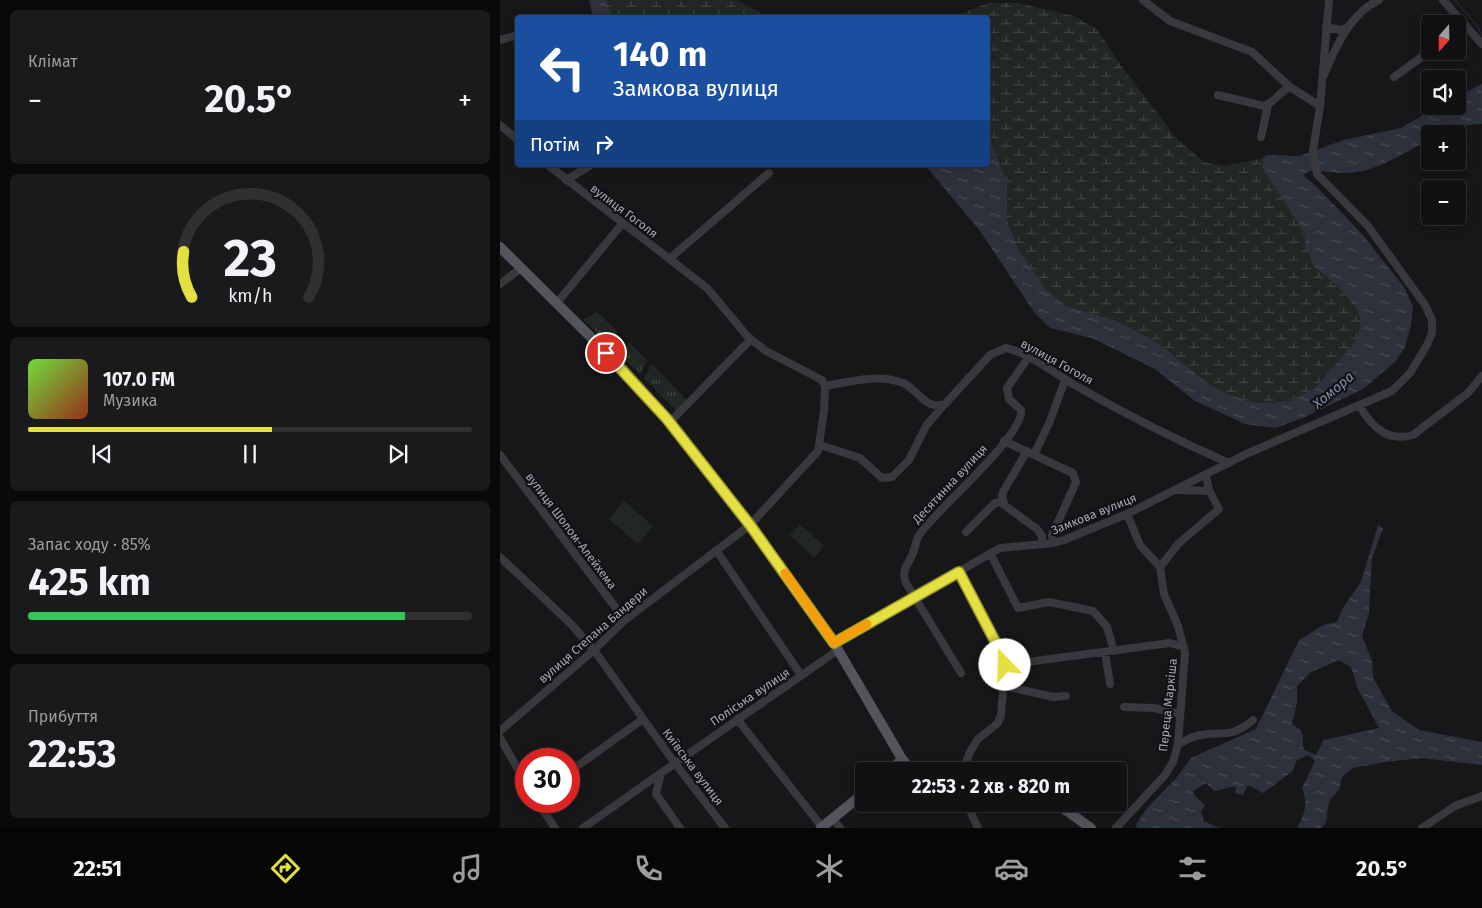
<!DOCTYPE html>
<html lang="uk">
<head>
<meta charset="utf-8">
<style>
	:root { --surface:#111012; --page:#1a191b; --text:#f1f3f6; --muted:#9c9d9f; --line:#303032; --accent:#e5e041 }
	body { margin:0; font-family:"Fira Sans",sans-serif; background:var(--page); color:var(--text); height:100vh; display:flex; flex-direction:column; font-size:19px; white-space:nowrap }
	* { box-sizing:border-box; margin:0 }
	p { font-size:16px; color:var(--muted) }
	.icon { flex:none; width:28px; height:28px; fill:none; stroke:currentColor; stroke-width:2; stroke-linecap:round; stroke-linejoin:round }
	.map { position:relative; flex:1; overflow:hidden }
	.sheet { display:flex; flex-direction:column; gap:10px; padding:10px; background:#09090a; width:500px }
	.sheet>* { flex:none }
	.guide { position:absolute; left:15px; top:15px; width:475px; height:152px; border-radius:5px; box-shadow:0 2px 12px #0003,0 0 0 1px var(--line); background:#1a4fa0; color:#fff; overflow:hidden }
	.needle { width:32px; rotate:200deg }
	.buttons { position:absolute; left:921px; top:15px; display:grid; gap:10px }
	.buttons a { display:grid; place-items:center; width:45px; height:45px; border-radius:5px; background:var(--surface); box-shadow:0 2px 12px #0003,0 0 0 1px var(--line); font-size:25px }
	.speed { position:absolute; left:15px; top:748px; display:flex; gap:10px; font-size:25px; font-weight:700; text-align:center }
	.speed>* { display:grid; place-content:center; width:65px; height:65px; border-radius:50%; background:var(--surface); box-shadow:0 2px 12px #0003,0 0 0 1px var(--line); line-height:1 }
	.speed .limit { border:8px solid #d22; background:#fff; color:#111 }
	.pin { position:absolute; display:grid; place-items:center; width:42px; height:42px; color:#fff; margin:-21px; border:2px solid #fff; border-radius:50%; box-shadow:0 1px 5px #0007 }
	.me { position:absolute; width:55px; margin:-28px; rotate:339deg; stroke-linejoin:round; filter:drop-shadow(0 0 4px #0008) }
	.turn { display:flex; align-items:center; gap:18px; height:105px; padding:0 15px; font-size:22px }
	.turn .icon { width:65px; height:65px; stroke-width:2.5 }
	.turn b { display:block; font-size:35px; line-height:42px }
	.then { display:flex; align-items:center; height:48px; padding:0 15px; background:#0003; gap:10px; font-size:19px }
	.big { font-size:38px; font-weight:700; line-height:1.1 }
	.sheet .tile { flex:1; display:flex; flex-direction:column; justify-content:center; gap:8px; min-width:0; padding:0 18px; border-radius:8px; background:var(--page) }
	.sheet .dial { align-items:center; gap:0 }
	.dial svg { height:130px; overflow:visible; fill:none; stroke:var(--line); stroke-width:7; stroke-linecap:round; text-anchor:middle }
	.dial text { fill:var(--text); stroke:none }
	.song { display:flex; align-items:center; gap:15px }
	.cover { width:60px; height:60px; border-radius:8px; background:linear-gradient(135deg,hsl(100 70% 55%),hsl(10 70% 35%)) }
	.played { height:5px; border-radius:2px; background:linear-gradient(90deg,var(--accent) 55%,var(--line) 55%) }
	.keys { display:flex; justify-content:space-around; direction:ltr }
	.heat { display:flex; justify-content:space-between; align-items:center; font-size:28px; direction:ltr }
	.charge { height:8px; border-radius:4px; background:linear-gradient(90deg,#34c759 85%,var(--line) 0) }
	.trip { position:absolute; left:355px; top:762px; width:272px; height:50px; border-radius:5px; background:var(--surface); box-shadow:0 2px 12px #0003,0 0 0 1px var(--line); font-weight:700; line-height:50px; text-align:center }
	.menu { display:flex; height:80px; justify-content:space-around; align-items:center; background:#070607; color:var(--muted) }
	.menu .icon { width:35px; height:35px }
	.menu .on { color:var(--accent) }
	.menu b { font-size:22px; color:var(--text) }
	main { display:flex; flex:1; min-height:0 }
	.map>svg:first-child { display:block }
	.grass { fill:url(#grass-tufts) }
	.wetland { fill:url(#wetland-marsh) }
	.green { fill:#212823 }
	.water { fill:url(#water-ripples); fill-rule:evenodd }
	.lines { fill:none; stroke-linecap:round; stroke-linejoin:round }
	.stream { stroke:#2d313b; stroke-width:1 }
	.minor { stroke:#38383d; stroke-width:8 }
	.major { stroke:#54545c; stroke-width:10 }
	.route-casing { stroke:#95922a; stroke-width:12 }
	.route { stroke:#e5e041; stroke-width:9 }
	.slow { stroke:#f59e0b; stroke-width:9 }
	.labels { text-anchor:middle; stroke-width:4.5; stroke-linejoin:round; paint-order:stroke }
	.street-label { font-size:12px; fill:#a9a9b7; stroke:#121113 }
	.water-label { font-size:14px; font-style:italic; fill:#838db0; stroke:#121113 }
</style>
</head>
<body>
<main>
<section class="sheet">
<div class="tile"><p>Клімат</p>
<div class="heat"><a>−</a><b class="big">20.5°</b><a>+</a></div>
</div>
<div class="tile dial"><svg viewBox="0 0 100 80">
<path d="M14 69A42 42 0 1 1 86 69"/>
<path d="M14 69A42 42 0 0 1 9 41" stroke="#e5e041"/>
<text x="50" y="56" font-size="32" font-weight="700">23</text>
<text x="50" y="72" font-size="11">km/h</text>
</svg></div>
<div class="tile">
<div class="song"><i class="cover"></i><div><b>107.0 FM</b><p>Музика</p></div></div>
<div class="played"></div>
<div class="keys"><svg class="icon" aria-label="previous" viewBox="0 0 24 24"><path d="M18 5L8 12l10 7zM5 5v14"/></svg><svg class="icon" aria-label="pause" viewBox="0 0 24 24"><path d="M8 5v14M16 5v14"/></svg><svg class="icon" aria-label="next" viewBox="0 0 24 24"><path d="M6 5l10 7-10 7zM19 5v14"/></svg></div>
</div>
<div class="tile"><p>Запас ходу · 85%</p><b class="big">425 km</b><div class="charge"></div></div>
<div class="tile"><p>Прибуття</p><b class="big">22:53</b></div>
</section>
<div class="map">
<svg width="982" height="828" viewBox="0 0 982 828">
	<defs>
		<pattern id="grass-tufts" width="24" height="20" patternUnits="userSpaceOnUse" patternTransform="scale(1.25)"><rect width="24" height="20" fill="#212823"/><path d="M3 7l-1-3M5 7V3M7 7l1-3M15 17l-1-3M17 17v-4M19 17l1-3" fill="none" stroke="#3e4441"/></pattern>
		<pattern id="wetland-marsh" width="20" height="14" patternUnits="userSpaceOnUse" patternTransform="scale(1.25)"><rect width="20" height="14" fill="#212823"/><path d="M1 5h8M5 5V1M11 12h8M15 12V8" fill="none" stroke="#3e4441"/></pattern>
		<pattern id="water-ripples" width="26" height="14" patternUnits="userSpaceOnUse" patternTransform="scale(1.25)"><rect width="26" height="14" fill="#2d313b"/><path d="M2 4q2-2 4 0t4 0M15 11q2-2 4 0t4 0" fill="none" stroke="#494c55"/></pattern>
	</defs>
	<rect width="100%" height="100%" fill="#171618"/>
	<path class="grass" d="M97 312 118 332 115 335 109 334 102 338 84 320Z
		M129 342 147 360 140 374 122 357Z
		M152 364 187 400 176 411 144 378Z"/>
	<path class="wetland" d="M105 0H236L269 17H113Z
		M488 3H518L574 16 597 29 619 63 677 139 704 162 725 166 763 158 762 167 805 232 806 247 813 266 835 284 855 306 861 320 857 339 815 388 787 401 768 403 750 402 723 392 710 385 657 342 617 321 566 306 546 290 519 250 507 221V183L488 134V18H450Z"/>
	<path class="green" d="M124 501 153 526 138 544 109 519Z
		M300 524 324 546 314 558 290 535Z"/>
	<path class="water" d="M89 0H105L113 17H93Z
		M982 84V124C964 123 948 134 930 134V139C905 152 877 172 848 173 836 173 822 171 810 171L805 173 804 176 817 187 862 234 904 287 913 306 911 325 905 347 896 361 863 389 807 416 776 428 745 424 695 401 655 369 592 338 550 328 534 312 480 231 425 165H488V134L507 183V221L519 250 546 290 566 306 617 321 657 342 710 385 723 392 750 402 768 403 787 401 815 388 857 339 861 320 855 306 835 284 813 266 806 247 804 232 762 167 763 158 766 155 799 156 844 140 901 128 939 106H958V96Z
		M878 525 883 528 872 558 869 613 862 636 872 661 873 678 892 711 919 730 982 742V765L921 758 885 762 853 768 842 777 839 790 829 801 826 823 821 828H797C805 814 808 804 802 788L815 761 808 755 797 760 793 771 763 793 748 785 743 795 735 793 736 787C728 786 722 791 714 791L706 783 693 791 694 795 705 805 701 812 704 821 719 828H636L637 823 647 808 677 777 691 758 756 729 799 640 823 625 837 622 842 609 861 582ZM839 660 851 667 858 689 879 728 824 740 816 755 804 750C801 736 807 733 792 724L797 703V686L811 672Z"/>
	<g class="lines">
		<path class="stream" d="M955 0 978 27 982 36"/>
		<path class="minor" d="M643 0 670 21 752 52 790 87 820 106
			M943 0 982 44
			M826 27 841 30 848 27
			M0 40 18 35
			M824 75C836 47 850 13 879 0
			M894 77 930 51
			M718 95 764 106C773 104 780 91 790 87
			M0 125 18 140
			M761 137 768 105
			M48 165 207 288 248 337 266 351 322 380 325 386
			M66 180 91 165
			M169 259 269 173
			M0 284 20 269
			M56 304 122 224
			M325 386C349 382 379 373 403 383 419 390 425 411 445 404L490 355 506 348C530 353 552 372 573 384 623 413 676 440 729 463
			M860 407C873 428 888 442 913 435L968 393 982 376
			M170 422 251 339
			M504 441 573 473 576 482 552 535 553 543
			M320 445 360 458 382 478 392 477 409 460 426 426 443 406
			M0 455 125 620
			M534 455 550 421 565 380
			M677 490 708 491 709 490 706 476
			M504 503 502 496 503 492 527 451
			M466 532 495 503 500 502 537 529 542 536V544
			M216 550 301 675
			M490 553 518 608 549 602 593 611 607 627 614 651
			M0 557 70 623 94 650 174 762 225 828
			M660 567 679 543 719 509 709 490
			M459 571 497 645 505 665 501 715 498 723 478 739 470 752 463 771
			M334 643 500 548 553 543 564 540 627 514 746 454 892 391 910 373 927 345 932 333V320L925 305 868 226 817 174 813 151 820 106 829 0
			M605 652 610 684
			M505 665 670 643 684 647
			M461 673 406 583C401 570 407 567 412 555 416 548 415 540 420 534 437 509 524 436 521 410L509 399 507 388 528 358
			M504 686 553 697 566 696
			M624 707 654 708 680 714
			M237 719 322 827
			M0 731 94 650 125 620 250 525 318 451 324 411 325 386
			M0 738 26 783
			M678 744C683 742 688 739 693 737 720 728 727 742 753 720
			M569 771 573 765
			M69 772 143 719
			M37 801 55 828
			M467 804 478 828
			M333 819 340 828
			M83 828 161 773
			M180 828 156 794 161 773 338 650
			M616 828 665 775 673 762 678 744 685 653 678 626 664 594 660 567 640 545 627 514
			M922 828 955 806 982 796"/>
		<path class="major" d="M0 247 124 370 167 419 250 525 334 643 402 759 412 771
			M390 771 402 759
			M557 804 591 828
			M321 828 364 793"/>
	</g>
	<g class="lines">
		<defs>
			<path id="route" d="M106 353 167 419 250 525 334 643 459 572 497 645 505 665"/>
		</defs>
		<use href="#route" class="route-casing"/>
		<use href="#route" class="route"/>
		<path class="slow" d="M285 573 334 643 367 624"/>
	</g>
	<g class="labels">
		<g class="street-label">
			<text transform="translate(124 211) rotate(37)" y="4">вулиця Гоголя</text>
			<text transform="translate(557 362) rotate(29)" y="4">вулиця Гоголя</text>
			<text transform="translate(450 484) rotate(-47)" y="4">Десятинна вулиця</text>
			<text transform="translate(594 514) rotate(-22)" y="4">Замкова вулиця</text>
			<text transform="translate(71 531) rotate(53)" y="4">вулиця Шолом-Алейхема</text>
			<text transform="translate(93 635) rotate(-41)" y="4">вулиця Степана Бандери</text>
			<text transform="translate(250 697) rotate(-34)" y="4">Поліська вулиця</text>
			<text transform="translate(668 705) rotate(-84)" y="4">Переца Маркіша</text>
			<text transform="translate(193 767) rotate(53)" y="4">Київська вулиця</text>
		</g>
		<g class="water-label">
			<text transform="translate(833 390) rotate(-40)" y="5">Хомора</text>
		</g>
	</g>
</svg>
<div class="buttons">
<a><svg class="needle" viewBox="-14 -14 28 28"><path d="M0-13l5 13h-10z" fill="#e53935"/><path d="M0 13l5-13h-10z" fill="#9c9d9f"/></svg></a>
<a><svg class="icon" aria-label="sound" viewBox="0 0 24 24"><path d="M4 9h4l5-4v14l-5-4H4zM17 9q2 3 0 6"/></svg></a>
<a>+</a>
<a>−</a>
</div>
<div class="speed"><div class="limit">30</div></div>
<div class="pin" style="left:106px;top:353px;background:#d93025"><svg class="icon" aria-label="arrive" viewBox="0 0 24 24"><path d="M6 21V4h12l-3 4 3 4H6"/></svg></div>
<svg class="me" style="left:505px;top:665px" viewBox="-20 -20 40 40"><circle r="19" fill="#fff"/><path d="M0-13L10 11 0 6-10 11z" fill="#e5e041"/></svg>
<div class="trip">22:53 · 2 хв · 820 m</div>
<div class="guide">
<div class="turn"><svg class="icon" aria-label="left" viewBox="0 0 24 24"><path d="M17 20v-9H6M10 6l-5 5 5 5"/></svg><div><b>140 m</b>Замкова вулиця</div></div>
<div class="then">Потім<svg class="icon" aria-label="right" viewBox="0 0 24 24"><path d="M7 20v-9h11M14 6l5 5-5 5"/></svg></div>
</div>
</div>
</main>
<nav class="menu">
<b>22:51</b>
<svg class="icon on" aria-label="directions" viewBox="0 0 24 24"><path d="M12 3l9 9-9 9-9-9zM9 14v-3h6M13 9l2 2-2 2"/></svg>
<svg class="icon" aria-label="music" viewBox="0 0 24 24"><path d="M9 18V5l10-2v13"/><circle cx="6" cy="18" r="3"/><circle cx="16" cy="16" r="3"/></svg>
<svg class="icon" aria-label="phone" viewBox="0 0 24 24"><path d="M5 4h4l2 5-3 2q2 4 5 5l2-3 5 2v4C11 20 4 13 5 4z"/></svg>
<svg class="icon" aria-label="climate" viewBox="0 0 24 24"><path d="M12 3v18M4 7l16 10M4 17L20 7"/></svg>
<svg class="icon" aria-label="car" viewBox="0 0 24 24"><path d="M5 17H2v-5l4-1 3-4h7l3 4 3 1v5h-3M9 17h6M6 11h13"/><circle cx="7" cy="17" r="2"/><circle cx="17" cy="17" r="2"/></svg>
<svg class="icon" aria-label="filters" viewBox="0 0 24 24"><path d="M4 7h16M4 17h16"/><circle cx="9" cy="7" r="2"/><circle cx="15" cy="17" r="2"/></svg>
<b>20.5°</b>
</nav>
</body>
</html>
